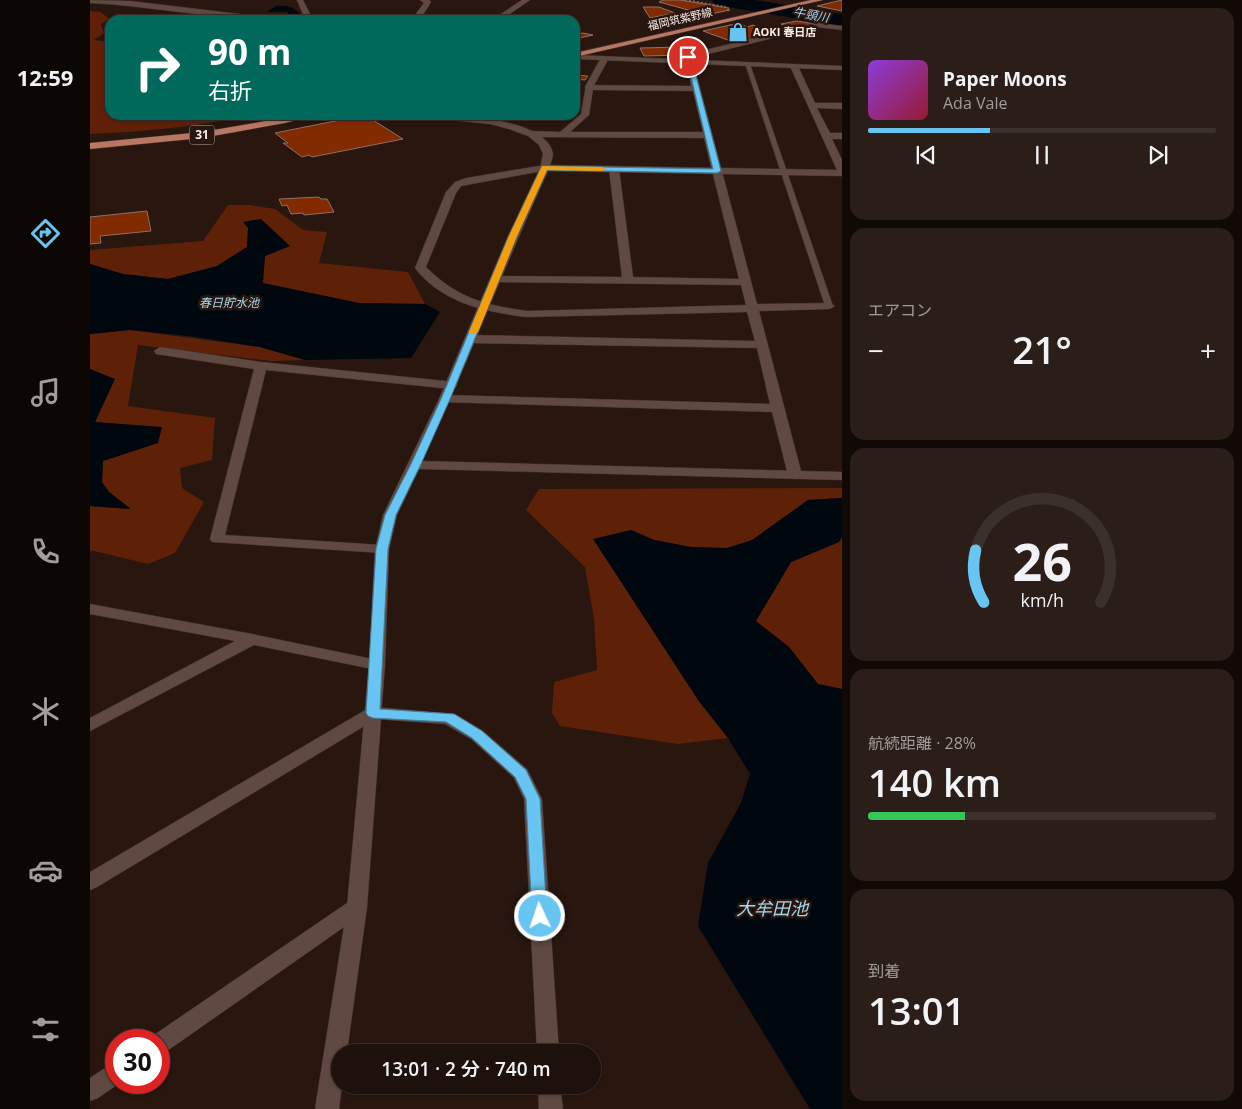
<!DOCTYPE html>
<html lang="ja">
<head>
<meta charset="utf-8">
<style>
	:root { --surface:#1e100b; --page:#2b1e19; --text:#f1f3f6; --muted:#a19d9d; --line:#3c302c; --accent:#68c4f0 }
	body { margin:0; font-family:"Open Sans","Noto Sans JP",sans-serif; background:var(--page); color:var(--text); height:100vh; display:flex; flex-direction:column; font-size:19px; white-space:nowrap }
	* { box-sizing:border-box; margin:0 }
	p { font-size:16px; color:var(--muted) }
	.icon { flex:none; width:28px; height:28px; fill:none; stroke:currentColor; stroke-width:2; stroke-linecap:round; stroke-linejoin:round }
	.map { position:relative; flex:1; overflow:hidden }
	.sheet { display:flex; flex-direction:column; gap:8px; padding:8px; background:#100906; width:400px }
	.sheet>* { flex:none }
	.top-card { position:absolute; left:15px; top:15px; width:475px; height:105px; border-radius:15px; box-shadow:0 1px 4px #0004,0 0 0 1px var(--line); background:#00695c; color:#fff; overflow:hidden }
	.speed { position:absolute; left:15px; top:1029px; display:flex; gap:10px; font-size:25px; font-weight:700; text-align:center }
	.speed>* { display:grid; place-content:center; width:65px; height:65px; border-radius:50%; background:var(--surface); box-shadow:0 1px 4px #0004,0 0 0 1px var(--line); line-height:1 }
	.speed .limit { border:8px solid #d22; background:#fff; color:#111 }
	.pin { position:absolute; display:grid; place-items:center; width:42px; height:42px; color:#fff; margin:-21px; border:2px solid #fff; border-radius:50%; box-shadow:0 1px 5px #0007 }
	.me { position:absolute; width:55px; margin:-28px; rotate:357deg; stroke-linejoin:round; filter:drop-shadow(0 0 4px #0008) }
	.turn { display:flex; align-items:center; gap:18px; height:105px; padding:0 20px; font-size:22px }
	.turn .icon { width:65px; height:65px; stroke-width:2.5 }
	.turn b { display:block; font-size:35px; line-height:42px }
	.big { font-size:38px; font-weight:600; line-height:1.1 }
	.sheet .tile { flex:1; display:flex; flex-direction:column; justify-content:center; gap:8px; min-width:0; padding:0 18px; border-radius:15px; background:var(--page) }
	.sheet .dial { align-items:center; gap:0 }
	.dial svg { height:130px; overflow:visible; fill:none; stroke:var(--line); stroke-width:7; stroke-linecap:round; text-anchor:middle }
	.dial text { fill:var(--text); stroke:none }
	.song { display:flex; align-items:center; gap:15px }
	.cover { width:60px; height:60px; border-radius:8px; background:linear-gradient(135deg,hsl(270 70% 55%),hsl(350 70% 35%)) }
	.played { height:5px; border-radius:2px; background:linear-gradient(90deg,var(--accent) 35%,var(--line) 35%) }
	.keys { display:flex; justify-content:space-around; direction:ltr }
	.heat { display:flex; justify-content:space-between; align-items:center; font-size:28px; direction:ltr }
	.charge { height:8px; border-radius:4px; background:linear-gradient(90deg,#34c759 28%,var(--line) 0) }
	.trip { position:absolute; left:241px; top:1044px; width:270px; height:50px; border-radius:25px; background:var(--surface); box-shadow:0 1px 4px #0004,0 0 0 1px var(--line); font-weight:600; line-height:50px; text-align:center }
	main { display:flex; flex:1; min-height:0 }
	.menu { display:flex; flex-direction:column; width:90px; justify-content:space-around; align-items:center; background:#0c0604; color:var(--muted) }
	.menu .icon { width:35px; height:35px }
	.menu .selected { color:var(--accent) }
	.menu b { font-size:22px; color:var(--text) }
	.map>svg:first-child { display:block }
	.green { fill:#5e2108 }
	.water { fill:#00070e }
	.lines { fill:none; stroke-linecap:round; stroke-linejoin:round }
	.river { fill:#00070e; fill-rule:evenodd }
	.building { fill:#822a00; stroke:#8a726a }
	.service-casing { stroke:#3f322f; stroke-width:1 }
	.pedestrian-casing { stroke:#3f322f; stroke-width:1 }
	.minor-casing { stroke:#3f322f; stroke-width:1 }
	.tertiary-casing { stroke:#3f322f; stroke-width:1 }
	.primary-casing { stroke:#3f322f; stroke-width:1 }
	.path { stroke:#7c6b65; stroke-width:2; stroke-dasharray:2 2; stroke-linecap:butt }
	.service { fill:#5f4941; fill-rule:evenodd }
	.pedestrian { fill:#5f4941; fill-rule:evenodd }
	.minor { fill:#5f4941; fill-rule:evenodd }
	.tertiary { fill:#5f4941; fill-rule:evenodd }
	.primary { fill:#b77760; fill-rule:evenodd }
	.route { fill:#68c4f0; stroke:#447f9c }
	.slow { fill:#f59e0b }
	.labels { text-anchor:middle; stroke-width:5; stroke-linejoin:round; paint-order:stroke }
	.far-street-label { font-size:11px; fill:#fceee9; stroke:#28160f }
	.far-poi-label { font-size:11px; font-weight:bold; fill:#fceee9; stroke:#28160f; text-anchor:start }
	.far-water-label { font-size:12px; font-style:italic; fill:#a5d6f1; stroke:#28160f }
	.shield { fill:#28160f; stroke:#bcada8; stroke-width:1 }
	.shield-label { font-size:12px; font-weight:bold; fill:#fceee9 }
	.near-water-label { font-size:18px; font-style:italic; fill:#a5d6f1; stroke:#28160f }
</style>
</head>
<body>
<main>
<nav class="menu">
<b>12:59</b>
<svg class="icon selected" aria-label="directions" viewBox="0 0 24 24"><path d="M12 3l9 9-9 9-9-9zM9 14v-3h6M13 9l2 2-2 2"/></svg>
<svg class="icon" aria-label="music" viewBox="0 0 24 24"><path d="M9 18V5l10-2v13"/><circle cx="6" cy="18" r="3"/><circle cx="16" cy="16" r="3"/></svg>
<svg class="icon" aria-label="phone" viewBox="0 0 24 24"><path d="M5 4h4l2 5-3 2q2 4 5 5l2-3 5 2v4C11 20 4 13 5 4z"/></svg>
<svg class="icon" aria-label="climate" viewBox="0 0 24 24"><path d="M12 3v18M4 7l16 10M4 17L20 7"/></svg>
<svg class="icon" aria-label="car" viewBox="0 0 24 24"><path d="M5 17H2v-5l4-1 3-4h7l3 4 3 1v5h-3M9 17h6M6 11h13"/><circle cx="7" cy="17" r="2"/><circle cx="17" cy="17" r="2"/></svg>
<svg class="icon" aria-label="filters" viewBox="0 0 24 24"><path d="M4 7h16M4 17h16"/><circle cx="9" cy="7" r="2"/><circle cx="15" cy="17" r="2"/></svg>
</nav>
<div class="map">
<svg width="752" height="1109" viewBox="0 0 752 1109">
	<rect width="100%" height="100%" fill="#28160f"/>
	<path class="green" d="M0 11 11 12 19 19 11 24 14 33 4 40 20 42V115H167C111 125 57 132 0 134Z
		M138 205H160L185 209 213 230 237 232 229 263 318 272 335 304 269 303 172 283 175 256 200 246 153 222 158 228 157 247 127 266 78 279 33 274 0 264V250L113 241Z
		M40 330 170 347 215 360 181 361 48 345 38 406 125 418 122 460 90 468 92 488 114 502 85 553 58 564 0 550V506L40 509 19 492 12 482 13 461 67 443 72 428 5 422 24 379 0 369V334Z
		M752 488V498L718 500 662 541 637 548 601 547 564 540 541 530 608 700 638 738 588 744 470 726 462 713 464 682 507 670 504 619 495 567 436 510 449 489Z
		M752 537V689L728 684 699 647 665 621 701 562 749 542Z"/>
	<path class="water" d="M186 6C198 5 206 7 212 17L208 19 199 18 198 12H177Z
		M171 219 200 246 175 256 173 283 269 303 335 304 350 312 321 358 215 360 170 347 99 336 40 330 0 334V264L33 274 78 279 127 266 157 247 158 228 153 222Z
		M0 369 25 379 5 422 72 427 68 443 13 461 12 482 19 492 41 509 0 506Z
		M752 498V537L749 542 701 562 666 621 699 647 728 684 752 689V1109H720L608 926 618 863 651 803 660 774 638 738 608 700 503 539 541 530 564 540 601 547 637 548 662 540 718 500Z"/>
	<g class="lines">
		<path class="river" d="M622 0H665L752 14V26L631 6 624 4Z"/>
	</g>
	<path class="building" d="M573 0H590L639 8 637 10H640L601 18 590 14 602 11 569 2Z
		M752 0V11L727 6Z
		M553 7H569L585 13 560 18Z
		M120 16 135 17H147L142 20 112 19Z
		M707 21 725 24 705 29 691 24Z
		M649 23 657 27 663 25 683 34 646 43 613 31Z
		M493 33 503 35 485 39V35Z
		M591 47 596 55 554 56 550 48Z
		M485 75 498 76 495 80 485 79Z
		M275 115 313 139 222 157 219 155 212 157 193 143H198L185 133Z
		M229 197 231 199H237L244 212 214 215 213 213 201 214 197 205 192 206 189 199Z
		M57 211 61 231 10 236 11 243 0 244V217Z"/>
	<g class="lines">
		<defs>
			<path id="service" d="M655 63 660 64 743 306 742 308H736L735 306Z"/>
			<path id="pedestrian" d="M512 56 519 58 502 89H496L495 87Z"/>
			<path id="minor" d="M207 0H213L222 18 221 20H211L214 17Z
				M330 0H339L341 2 333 15V20H325V15L334 3Z
				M432 0H440L411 20H402Z
				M727 23 752 26V30L727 27 602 58 667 304 739 303 745 306 739 309 669 311 712 475 710 478 705 479 698 475 682 412 350 402 349 399 350 396 355 395 680 404 667 348 380 343 374 339 380 335 665 341 657 312 437 317C395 312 352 303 325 268L356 192 365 182 376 178 455 165 460 168 458 170 371 186 366 193 336 267C367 298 395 305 437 311L656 305 651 285 406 282 401 279 406 276 532 277 519 169 524 166 529 169 543 277 649 279 614 138 441 137 437 134 441 131 470 132 491 114 496 85 601 86 595 55ZM503 90 603 91 613 132H480L499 115Z
				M701 64 708 66 725 103H752V109L727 108 740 133H752V139H742L752 160V173L747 170 700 66Z
				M70 347 171 362 365 382 367 385 365 388 361 389 176 370 135 535 292 545 297 546 299 549 297 552 292 553 122 542 120 539 164 369 66 354 64 351Z
				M0 604 162 634 287 660 293 661 295 665 293 669 287 670 164 645 0 731V718L145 641 0 614Z
				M283 707 365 714 393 731 437 769 452 799 469 1052H447L434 799 424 778 381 739 355 724 286 719 7 887 0 890V872L277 709Z
				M267 899 274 901 277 907 274 913 77 1051 69 1054V1040H60L61 1037 260 901Z
				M26 1063V1082H31L8 1098 0 1101V1078L18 1066Z
				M448 1085H470L473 1109H449Z"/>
			<path id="tertiary" d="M0 0 40 1 184 18 188 20C125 20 63 6 0 3Z
				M485 55 752 66V70L485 59Z
				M337 115C364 115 457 117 463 154 463 157 461 162 460 165L752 170V176L458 171C414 267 377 365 332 461L752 472V480L329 469 307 515 299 549 295 665 277 907 257 1052H250V1085H252L249 1109H225L257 907 279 665 285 549 293 515 349 399 418 236 450 168 453 154 449 145 438 136 419 129 400 124 341 118Z"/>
			<path id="primary" d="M721 0H733L485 57V53Z
				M211 115H227L195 123 112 138 0 149V143L112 132Z"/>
		</defs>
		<use href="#service" class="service-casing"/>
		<use href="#pedestrian" class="pedestrian-casing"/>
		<use href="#minor" class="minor-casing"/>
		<use href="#tertiary" class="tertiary-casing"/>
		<use href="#primary" class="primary-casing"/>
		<path class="path" d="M595 0 636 7"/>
		<use href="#service" class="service"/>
		<use href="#pedestrian" class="pedestrian"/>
		<use href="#minor" class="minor"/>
		<use href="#tertiary" class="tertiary"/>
		<use href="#primary" class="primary"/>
	</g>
	<path class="route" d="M596 56 601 57 631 171 627 173 457 170 427 236 360 399 331 464 306 515 298 549 290 709 364 714 392 731 436 770 450 799 457 916 455 920 450 922 444 920 442 916 436 799 425 777 382 738 356 722 283 718 278 716 276 713 286 549 295 515 321 464 351 399 419 236 452 166 623 169Z"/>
	<path class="slow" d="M452 166 512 167 516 169 512 171 457 170 427 236 388 332 384 334H380L379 332 419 236Z"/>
	<defs>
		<symbol id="shop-bare" viewBox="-9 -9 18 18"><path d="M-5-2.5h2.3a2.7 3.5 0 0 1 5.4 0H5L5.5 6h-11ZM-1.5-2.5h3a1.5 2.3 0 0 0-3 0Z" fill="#68c4f0" stroke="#28160f" stroke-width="2.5" paint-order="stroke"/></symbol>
	</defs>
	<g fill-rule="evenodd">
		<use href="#shop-bare" x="634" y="18" width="28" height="28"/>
	</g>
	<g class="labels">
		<g class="far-street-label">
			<text transform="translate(590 19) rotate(-13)" y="4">福岡筑紫野線</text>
		</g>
		<g class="far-poi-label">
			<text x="663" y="36">AOKI 春日店</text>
		</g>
		<g class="far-water-label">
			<text transform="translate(721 15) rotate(10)" y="4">牛頸川</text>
			<text x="139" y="307">春日貯水池</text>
		</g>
		<rect class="shield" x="99.5" y="125.5" width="25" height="19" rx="4"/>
		<g class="shield-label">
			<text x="112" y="139">31</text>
		</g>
		<g class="near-water-label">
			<text x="682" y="915">大牟田池</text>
		</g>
	</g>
</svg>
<div class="speed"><div class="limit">30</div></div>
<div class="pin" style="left:598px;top:57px;background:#d93025"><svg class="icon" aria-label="arrive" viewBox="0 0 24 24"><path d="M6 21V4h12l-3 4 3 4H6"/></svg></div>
<svg class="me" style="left:450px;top:916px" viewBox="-20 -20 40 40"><circle r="17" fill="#68c4f0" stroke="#fff" stroke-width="3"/><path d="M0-11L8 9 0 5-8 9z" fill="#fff"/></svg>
<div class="trip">13:01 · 2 分 · 740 m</div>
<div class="top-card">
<div class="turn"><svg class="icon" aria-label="right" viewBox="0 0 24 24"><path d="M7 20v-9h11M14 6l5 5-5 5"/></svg><div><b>90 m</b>右折</div></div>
</div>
</div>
<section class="sheet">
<div class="tile">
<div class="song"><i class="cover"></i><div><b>Paper Moons</b><p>Ada Vale</p></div></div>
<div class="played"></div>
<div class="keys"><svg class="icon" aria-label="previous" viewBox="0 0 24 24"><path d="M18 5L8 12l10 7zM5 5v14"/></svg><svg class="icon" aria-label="pause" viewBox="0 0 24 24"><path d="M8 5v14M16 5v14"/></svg><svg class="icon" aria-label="next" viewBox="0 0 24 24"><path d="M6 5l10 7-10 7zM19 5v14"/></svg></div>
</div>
<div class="tile"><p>エアコン</p>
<div class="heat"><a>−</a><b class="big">21°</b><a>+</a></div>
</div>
<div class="tile dial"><svg viewBox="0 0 100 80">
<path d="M14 69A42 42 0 1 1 86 69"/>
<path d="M14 69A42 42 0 0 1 9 37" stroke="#68c4f0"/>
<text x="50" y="56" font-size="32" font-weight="700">26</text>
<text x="50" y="72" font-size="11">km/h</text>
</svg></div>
<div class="tile"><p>航続距離 · 28%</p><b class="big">140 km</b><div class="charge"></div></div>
<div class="tile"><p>到着</p><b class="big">13:01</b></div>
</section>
</main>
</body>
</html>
